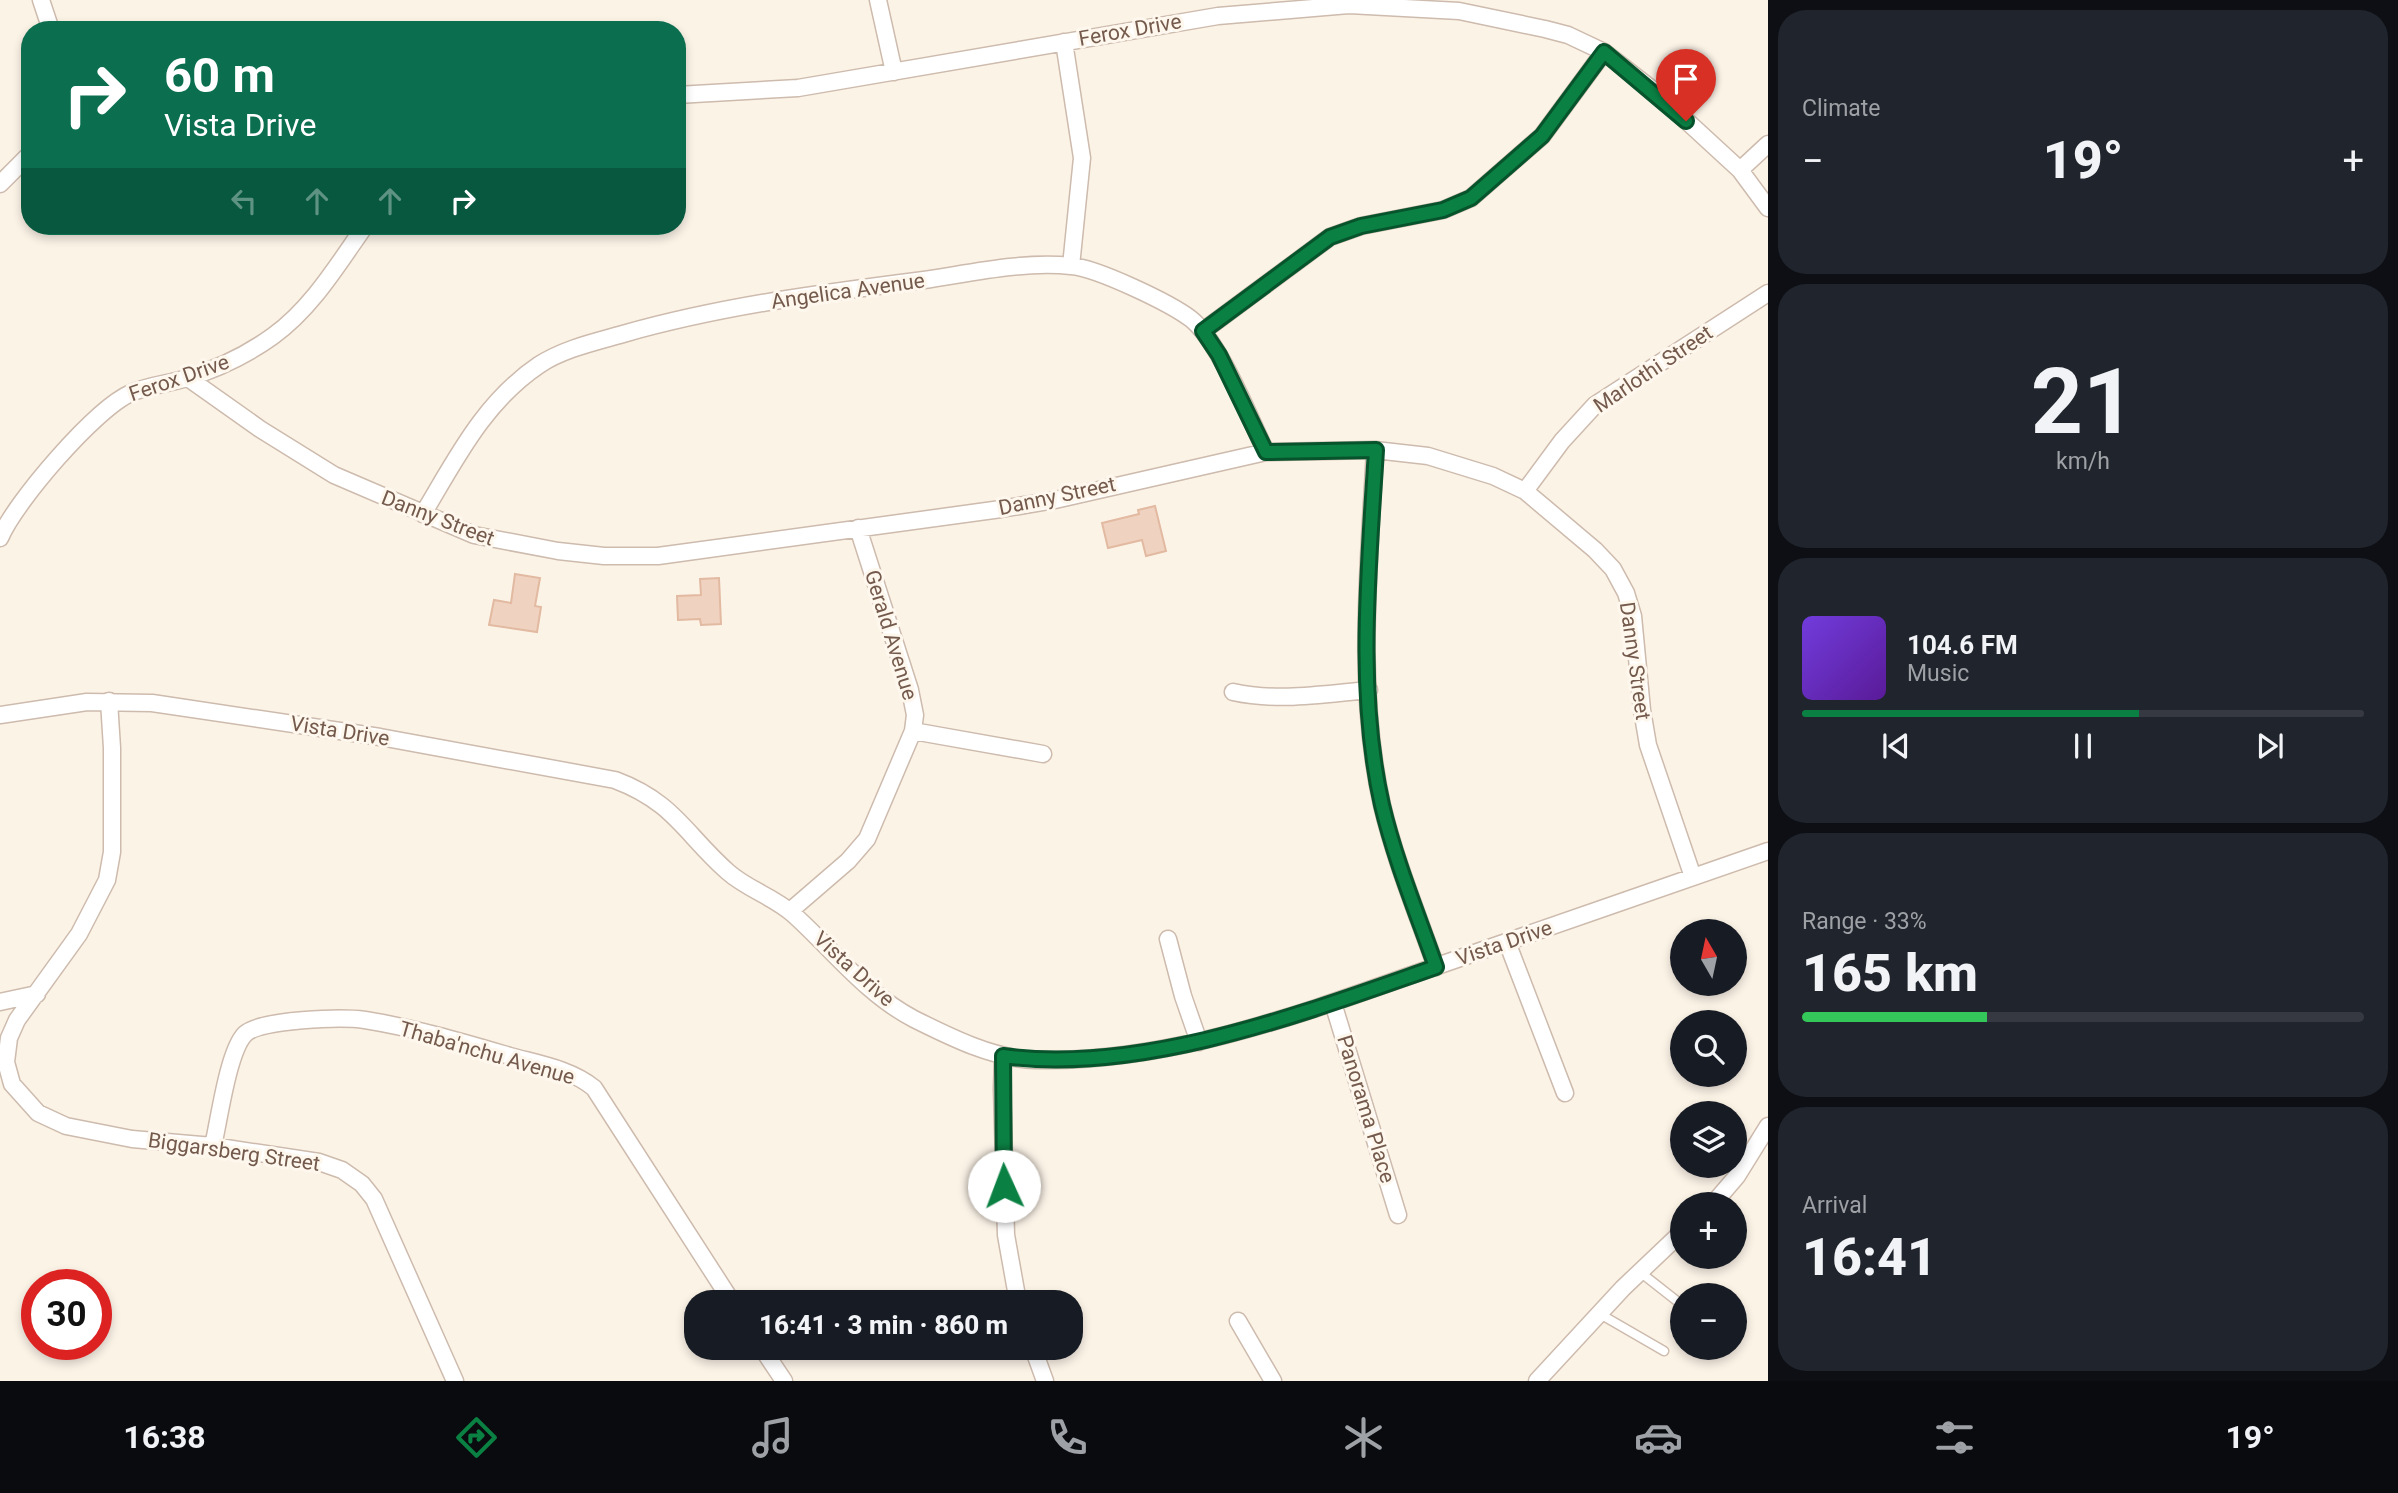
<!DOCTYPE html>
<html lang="en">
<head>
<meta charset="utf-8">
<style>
	:root { --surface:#171b24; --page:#20242c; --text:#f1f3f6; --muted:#9ea1a6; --line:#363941; --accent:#0b8043 }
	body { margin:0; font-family:Roboto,sans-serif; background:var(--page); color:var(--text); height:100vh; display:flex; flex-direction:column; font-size:26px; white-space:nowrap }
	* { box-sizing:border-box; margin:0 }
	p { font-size:23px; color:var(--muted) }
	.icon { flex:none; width:38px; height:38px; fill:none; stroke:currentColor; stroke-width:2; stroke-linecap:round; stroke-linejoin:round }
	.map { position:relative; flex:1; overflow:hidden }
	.details { display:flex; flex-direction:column; gap:10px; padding:10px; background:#0d0f14; width:630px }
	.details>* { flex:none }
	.banner { position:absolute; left:21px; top:21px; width:665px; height:214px; border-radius:28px; box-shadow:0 4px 10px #0003; background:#0b6e4f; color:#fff; overflow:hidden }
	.needle { width:46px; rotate:351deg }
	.tools { position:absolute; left:1670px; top:919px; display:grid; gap:14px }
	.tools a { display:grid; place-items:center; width:77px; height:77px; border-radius:50%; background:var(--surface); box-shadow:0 4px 10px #0003; font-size:35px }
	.speed { position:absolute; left:21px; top:1269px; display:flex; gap:14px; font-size:35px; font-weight:700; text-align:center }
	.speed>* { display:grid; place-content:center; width:91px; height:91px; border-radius:50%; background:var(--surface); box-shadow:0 4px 10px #0003; line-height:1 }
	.speed .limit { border:10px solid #d22; background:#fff; color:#111 }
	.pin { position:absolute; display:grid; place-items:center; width:60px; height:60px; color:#fff; margin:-72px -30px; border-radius:50% 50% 50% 0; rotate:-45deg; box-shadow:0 0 7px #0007 }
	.pin .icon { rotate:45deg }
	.me { position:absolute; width:77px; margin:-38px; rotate:358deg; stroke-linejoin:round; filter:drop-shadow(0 0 5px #0008) }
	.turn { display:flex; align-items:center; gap:24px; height:147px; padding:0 28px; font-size:32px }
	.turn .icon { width:91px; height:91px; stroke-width:2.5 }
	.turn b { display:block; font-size:49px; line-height:60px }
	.lanes { display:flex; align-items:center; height:66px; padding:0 28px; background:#0003; justify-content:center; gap:35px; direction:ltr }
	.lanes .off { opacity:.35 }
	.big { font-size:52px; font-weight:800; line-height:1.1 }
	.details .widget { flex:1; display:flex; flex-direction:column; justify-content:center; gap:10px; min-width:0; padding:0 24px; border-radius:28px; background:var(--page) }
	.details .dial { align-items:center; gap:0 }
	.dial b { font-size:91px; line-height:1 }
	.song { display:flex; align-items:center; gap:21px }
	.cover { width:84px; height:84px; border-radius:10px; background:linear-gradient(135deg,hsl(260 70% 55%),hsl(270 70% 35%)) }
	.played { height:7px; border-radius:4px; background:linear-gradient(90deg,var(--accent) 60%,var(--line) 60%) }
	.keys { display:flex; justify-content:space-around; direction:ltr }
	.heat { display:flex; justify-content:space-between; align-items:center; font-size:38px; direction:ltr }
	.charge { height:10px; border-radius:5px; background:linear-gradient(90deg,#34c759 33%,var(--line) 0) }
	.trip { position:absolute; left:684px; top:1290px; width:399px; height:70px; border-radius:28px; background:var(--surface); box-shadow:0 4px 10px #0003; font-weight:800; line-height:70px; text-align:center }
	.tabs { display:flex; height:112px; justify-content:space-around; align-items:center; background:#090b0e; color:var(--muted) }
	.tabs .icon { width:49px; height:49px }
	.tabs .selected { color:var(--accent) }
	.tabs b { font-size:32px; color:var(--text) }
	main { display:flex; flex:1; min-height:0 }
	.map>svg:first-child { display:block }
	.building { fill:#f0d2c0; stroke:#e2b9a1; stroke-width:2 }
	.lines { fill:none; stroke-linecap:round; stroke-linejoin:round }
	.service-casing { stroke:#cdbbad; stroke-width:11 }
	.minor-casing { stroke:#cdbbad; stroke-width:19 }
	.service { stroke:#fff; stroke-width:8 }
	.minor { stroke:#fff; stroke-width:16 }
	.route-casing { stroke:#07532c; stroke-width:18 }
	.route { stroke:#0b8043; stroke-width:12 }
	.labels { text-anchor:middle; stroke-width:6; stroke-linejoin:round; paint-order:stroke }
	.street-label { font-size:21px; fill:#745a4c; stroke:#fef7ed }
</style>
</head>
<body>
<main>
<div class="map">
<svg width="1768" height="1381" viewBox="0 0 1768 1381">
	<rect width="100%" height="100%" fill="#fcf3e7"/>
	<path class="building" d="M1155 506 1166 551 1146 556 1142 540 1108 548 1102 523 1139 514 1138 510Z
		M515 574 540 578 535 606 541 607 537 632 489 625 494 600 511 603Z
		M719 578 721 624 701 625 700 619 678 620 677 596 701 595 700 579Z"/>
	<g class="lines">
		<defs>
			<path id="service" d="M1640 1272 1682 1305
				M1600 1314 1664 1351"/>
			<path id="minor" d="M41 0 51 30
				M878 0 894 72
				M1064 42 1082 158 1071 266
				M677 95 798 88 1218 16 1349 5 1459 11 1545 29 1568 35 1604 52 1653 90 1740 170 1768 208
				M1740 170 1768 144
				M0 184 30 154
				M1203 331 1330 237 1361 226 1443 210 1471 198 1542 136 1604 52
				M188 378 260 429 334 475 474 535 558 551 604 556H658L1001 509 1055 500 1266 452 1375 450 1428 456 1493 476 1525 491 1595 550 1613 569 1626 593 1633 616 1642 710 1648 745 1693 877
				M1375 450C1369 567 1356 690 1382 805 1395 860 1417 913 1436 967
				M1525 491 1562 441 1595 405 1768 293
				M423 514C456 459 484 402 539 365 563 349 595 342 623 334 721 306 822 293 924 280 971 273 1023 261 1071 266 1097 268 1170 303 1191 319 1219 341 1249 417 1266 452
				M0 538C15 502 95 409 131 393 149 385 168 384 187 378 217 369 248 354 273 336 312 308 338 264 365 226
				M1233 692C1278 702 1323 694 1369 690
				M109 701 112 748V852L107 880 79 934 17 1020 9 1038 6 1062 12 1084 38 1113 66 1126 132 1139 213 1146 319 1162 342 1170 362 1184 374 1199 455 1381
				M0 715 87 702 152 703 380 737 615 780C674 802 685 834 728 872 747 889 774 897 793 914 832 949 866 994 914 1019 950 1037 994 1059 1035 1060 1175 1063 1309 1011 1440 965 1549 927 1659 889 1768 851
				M913 731 1043 754
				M790 911 848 861 867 839 913 731 915 715 910 690 858 528
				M1168 939 1183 996 1199 1042
				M1507 942 1565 1093
				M0 1002 37 994
				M1333 1003 1398 1215
				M1003 1056 1002 1089 1006 1235 1018 1302
				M213 1146C219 1121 228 1051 245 1034 260 1019 343 1017 365 1020 415 1028 462 1042 510 1056 539 1064 571 1069 594 1088L732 1302
				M1713 1204 1737 1176 1768 1126
				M1238 1321 1273 1381
				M762 1348 784 1381
				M1033 1348 1045 1381
				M1537 1381 1623 1288 1682 1232"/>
		</defs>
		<use href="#service" class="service-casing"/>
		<use href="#minor" class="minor-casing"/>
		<use href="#service" class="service"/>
		<use href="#minor" class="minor"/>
	</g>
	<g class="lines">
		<defs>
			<path id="route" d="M1004 1186 1003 1056C1143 1075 1306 1012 1436 967 1417 913 1395 860 1382 805 1356 690 1369 567 1376 450L1266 452 1219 355 1203 331 1330 237 1361 226 1443 210 1471 198 1542 136 1604 52 1686 121"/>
		</defs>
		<use href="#route" class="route-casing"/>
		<use href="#route" class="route"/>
	</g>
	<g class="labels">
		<g class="street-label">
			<text transform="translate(1130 30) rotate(-10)" y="7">Ferox Drive</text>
			<text transform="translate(848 291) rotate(-8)" y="7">Angelica Avenue</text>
			<text transform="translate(1653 369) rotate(-34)" y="7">Marlothi Street</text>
			<text transform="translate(179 378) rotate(-19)" y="7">Ferox Drive</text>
			<text transform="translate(1057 496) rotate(-12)" y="7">Danny Street</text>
			<text transform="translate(438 518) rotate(21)" y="7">Danny Street</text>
			<text transform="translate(891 635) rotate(73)" y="7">Gerald Avenue</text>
			<text transform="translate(1635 661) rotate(82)" y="7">Danny Street</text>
			<text transform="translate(340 731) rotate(9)" y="7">Vista Drive</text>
			<text transform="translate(1504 943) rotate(-19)" y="7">Vista Drive</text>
			<text transform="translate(854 969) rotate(42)" y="7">Vista Drive</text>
			<text transform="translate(487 1053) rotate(16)" y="7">Thaba'nchu Avenue</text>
			<text transform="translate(1366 1109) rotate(73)" y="7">Panorama Place</text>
			<text transform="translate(234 1152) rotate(8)" y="7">Biggarsberg Street</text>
		</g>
	</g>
</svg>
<div class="tools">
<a><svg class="needle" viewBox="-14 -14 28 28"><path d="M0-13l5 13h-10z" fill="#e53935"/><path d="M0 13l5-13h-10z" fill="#9ea1a6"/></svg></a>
<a><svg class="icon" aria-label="search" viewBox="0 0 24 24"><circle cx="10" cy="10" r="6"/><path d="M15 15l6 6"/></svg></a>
<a><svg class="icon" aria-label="layers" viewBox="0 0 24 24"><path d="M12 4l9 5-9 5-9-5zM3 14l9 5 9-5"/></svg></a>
<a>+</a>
<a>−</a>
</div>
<div class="speed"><div class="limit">30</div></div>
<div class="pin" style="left:1686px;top:121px;background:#d93025"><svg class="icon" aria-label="arrive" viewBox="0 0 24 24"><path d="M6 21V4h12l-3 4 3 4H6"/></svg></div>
<svg class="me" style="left:1004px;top:1186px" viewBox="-20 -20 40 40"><circle r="19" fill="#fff"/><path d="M0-13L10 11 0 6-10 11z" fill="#0b8043"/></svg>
<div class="trip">16:41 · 3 min · 860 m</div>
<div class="banner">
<div class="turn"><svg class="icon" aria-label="right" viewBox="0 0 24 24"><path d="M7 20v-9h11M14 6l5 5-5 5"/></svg><div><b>60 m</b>Vista Drive</div></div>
<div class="lanes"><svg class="icon off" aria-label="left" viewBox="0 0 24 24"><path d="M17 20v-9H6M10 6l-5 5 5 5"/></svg><svg class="icon off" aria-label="ahead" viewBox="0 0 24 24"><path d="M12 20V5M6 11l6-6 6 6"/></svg><svg class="icon off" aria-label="ahead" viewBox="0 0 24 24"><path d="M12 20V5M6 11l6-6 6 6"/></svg><svg class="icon" aria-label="right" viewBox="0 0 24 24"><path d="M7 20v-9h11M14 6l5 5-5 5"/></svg></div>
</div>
</div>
<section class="details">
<div class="widget"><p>Climate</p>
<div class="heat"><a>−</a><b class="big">19°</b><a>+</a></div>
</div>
<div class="widget dial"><b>21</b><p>km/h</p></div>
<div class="widget">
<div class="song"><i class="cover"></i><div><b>104.6 FM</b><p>Music</p></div></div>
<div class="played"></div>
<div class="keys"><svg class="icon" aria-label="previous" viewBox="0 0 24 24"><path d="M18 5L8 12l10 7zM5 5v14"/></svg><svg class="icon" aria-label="pause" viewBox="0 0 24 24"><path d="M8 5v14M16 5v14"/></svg><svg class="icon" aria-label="next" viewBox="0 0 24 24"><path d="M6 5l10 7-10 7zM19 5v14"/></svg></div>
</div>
<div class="widget"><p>Range · 33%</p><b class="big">165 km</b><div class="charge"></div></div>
<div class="widget"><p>Arrival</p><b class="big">16:41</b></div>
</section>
</main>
<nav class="tabs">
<b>16:38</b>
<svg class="icon selected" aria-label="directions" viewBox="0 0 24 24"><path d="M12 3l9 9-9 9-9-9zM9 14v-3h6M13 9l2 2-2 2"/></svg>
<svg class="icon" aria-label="music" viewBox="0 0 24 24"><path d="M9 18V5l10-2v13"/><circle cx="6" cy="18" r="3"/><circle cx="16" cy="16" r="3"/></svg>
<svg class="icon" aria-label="phone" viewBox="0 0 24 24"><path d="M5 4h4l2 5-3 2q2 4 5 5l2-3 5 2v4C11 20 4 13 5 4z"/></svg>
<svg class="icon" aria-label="climate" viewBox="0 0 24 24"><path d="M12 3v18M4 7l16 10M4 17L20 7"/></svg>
<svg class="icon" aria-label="car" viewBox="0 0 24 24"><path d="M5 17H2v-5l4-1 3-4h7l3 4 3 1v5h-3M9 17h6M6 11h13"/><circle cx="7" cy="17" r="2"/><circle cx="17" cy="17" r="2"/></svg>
<svg class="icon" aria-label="filters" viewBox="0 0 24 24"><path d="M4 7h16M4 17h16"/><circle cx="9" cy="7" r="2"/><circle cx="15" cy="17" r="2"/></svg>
<b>19°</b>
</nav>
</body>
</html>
